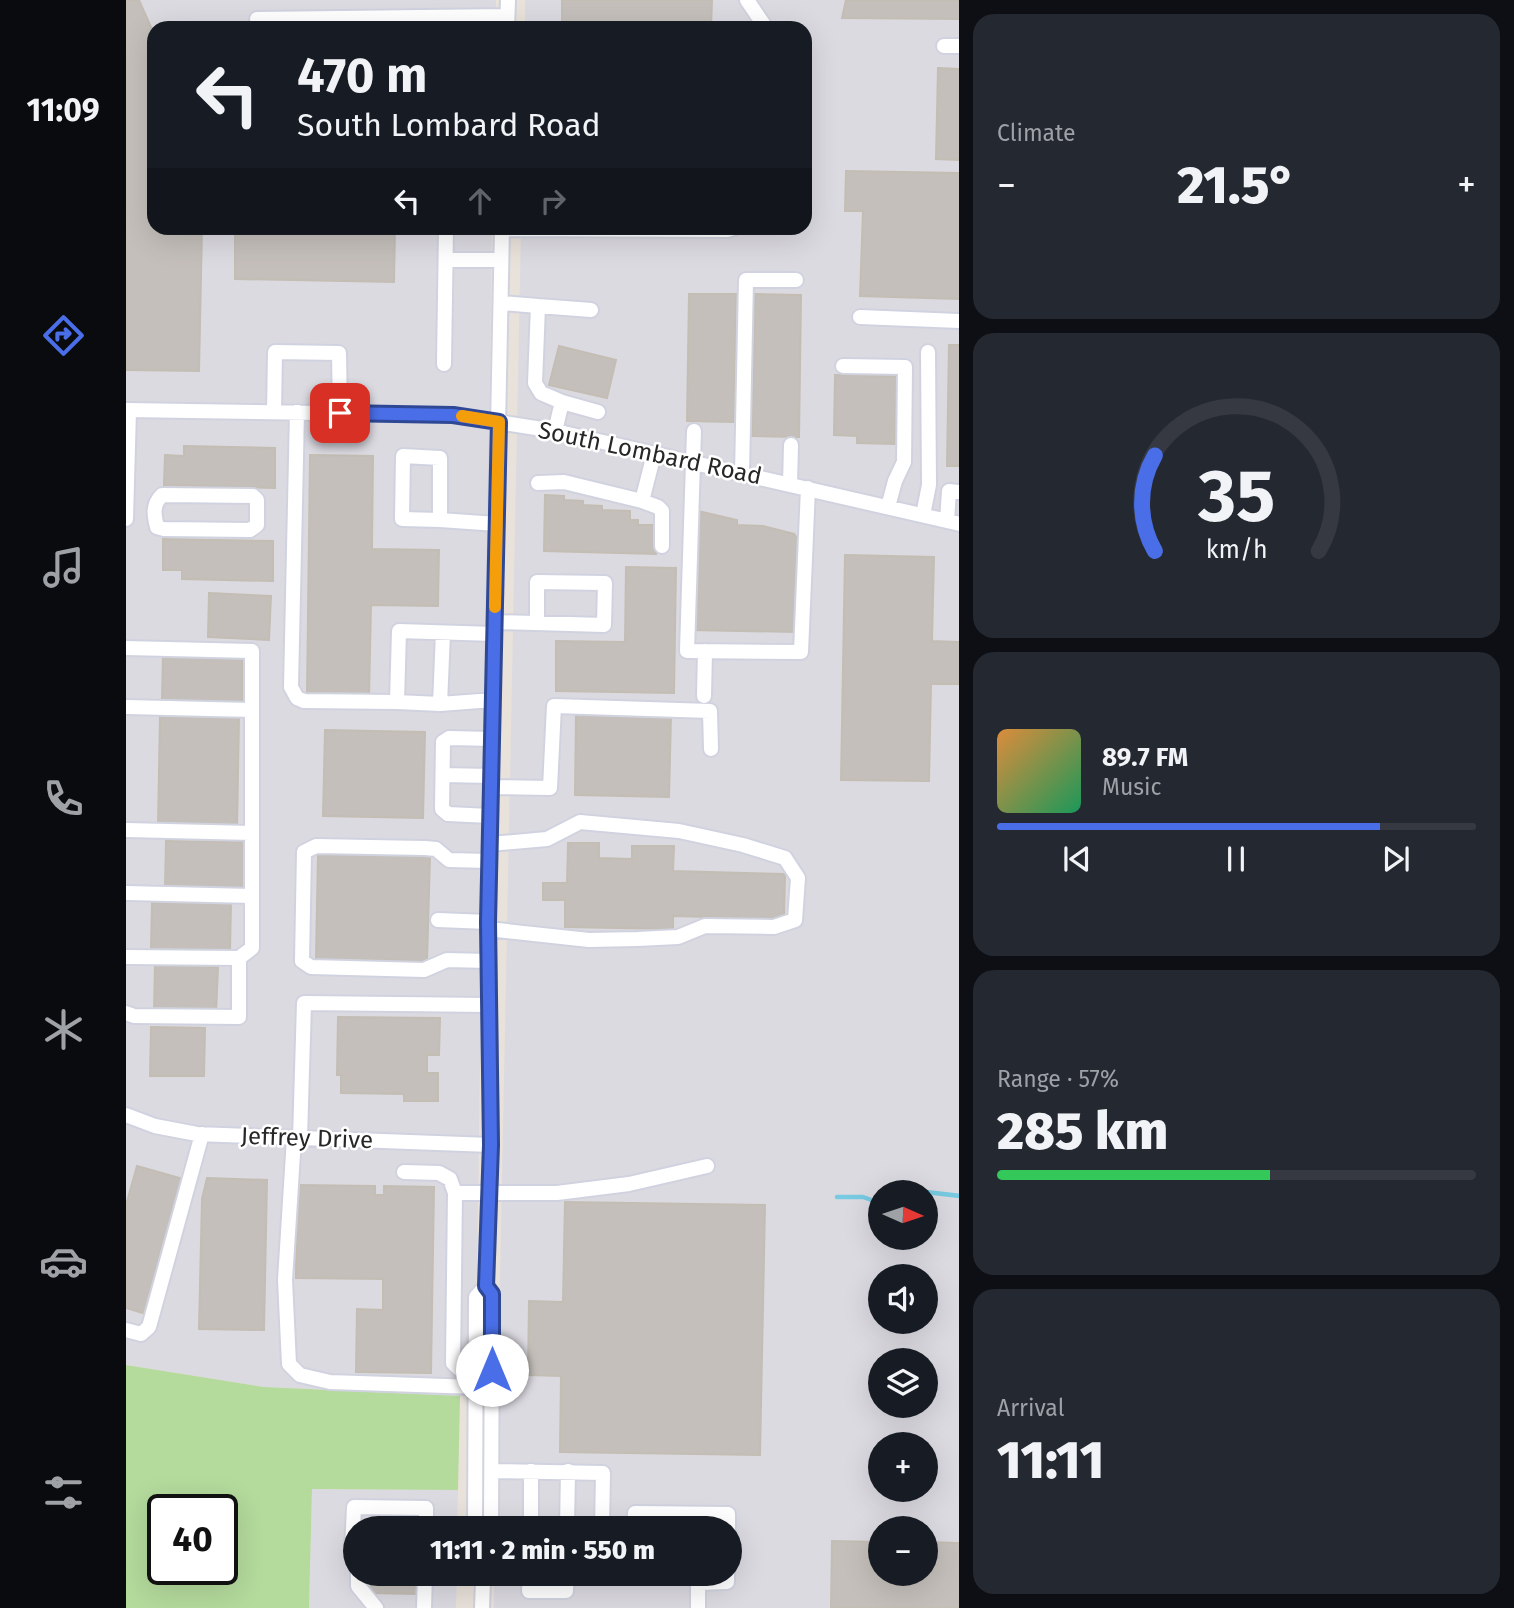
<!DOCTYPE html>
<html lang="en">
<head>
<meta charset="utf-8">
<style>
	:root { --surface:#171b24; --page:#242831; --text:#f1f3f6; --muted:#9ea1a6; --line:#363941; --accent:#496ee7 }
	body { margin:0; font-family:"Fira Sans",sans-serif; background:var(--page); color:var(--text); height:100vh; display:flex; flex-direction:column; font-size:26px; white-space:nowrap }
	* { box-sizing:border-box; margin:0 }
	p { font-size:23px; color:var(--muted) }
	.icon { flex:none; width:38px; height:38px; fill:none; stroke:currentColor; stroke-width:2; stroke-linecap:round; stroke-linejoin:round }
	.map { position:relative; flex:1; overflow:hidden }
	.details { display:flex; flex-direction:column; gap:14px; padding:14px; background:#0d0f14; width:555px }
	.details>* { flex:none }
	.top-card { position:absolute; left:21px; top:21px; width:665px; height:214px; border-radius:21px; box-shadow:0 7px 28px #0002; background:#171b24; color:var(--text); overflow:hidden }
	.needle { width:46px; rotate:93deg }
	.controls { position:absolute; left:742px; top:1180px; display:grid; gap:14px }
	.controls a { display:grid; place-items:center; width:70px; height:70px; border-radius:50%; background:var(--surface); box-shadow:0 7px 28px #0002; font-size:35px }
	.speed { position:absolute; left:21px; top:1494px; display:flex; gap:14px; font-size:35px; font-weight:700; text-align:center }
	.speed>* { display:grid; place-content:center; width:91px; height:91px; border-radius:50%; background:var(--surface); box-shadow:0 7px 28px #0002; line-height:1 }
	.speed .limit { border:4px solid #111; border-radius:10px; background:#fff; color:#111 }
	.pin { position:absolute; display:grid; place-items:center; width:60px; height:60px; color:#fff; margin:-30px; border-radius:14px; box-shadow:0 4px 10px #0006 }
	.me { position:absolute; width:77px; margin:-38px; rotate:0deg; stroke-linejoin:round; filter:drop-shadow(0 0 5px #0008) }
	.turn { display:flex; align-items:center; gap:24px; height:147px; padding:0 35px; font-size:32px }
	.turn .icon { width:91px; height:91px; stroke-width:2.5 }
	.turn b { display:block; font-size:49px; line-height:60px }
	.lanes { display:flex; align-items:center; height:66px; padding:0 35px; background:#0003; justify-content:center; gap:35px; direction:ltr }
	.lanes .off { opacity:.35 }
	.big { font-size:52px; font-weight:800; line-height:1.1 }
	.details .widget { flex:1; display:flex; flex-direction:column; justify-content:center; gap:10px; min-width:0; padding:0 24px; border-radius:21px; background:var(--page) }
	.details .dial { align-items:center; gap:0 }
	.dial svg { height:182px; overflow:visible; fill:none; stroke:var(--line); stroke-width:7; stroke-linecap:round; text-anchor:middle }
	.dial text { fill:var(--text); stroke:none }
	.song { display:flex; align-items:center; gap:21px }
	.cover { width:84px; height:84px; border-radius:10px; background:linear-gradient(135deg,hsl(30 70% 55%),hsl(150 70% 35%)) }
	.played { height:7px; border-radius:4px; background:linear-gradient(90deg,var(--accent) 80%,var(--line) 80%) }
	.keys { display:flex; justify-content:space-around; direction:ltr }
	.heat { display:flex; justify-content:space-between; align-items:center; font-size:38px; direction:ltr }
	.charge { height:10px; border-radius:5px; background:linear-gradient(90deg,#34c759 57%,var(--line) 0) }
	.trip { position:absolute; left:217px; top:1516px; width:399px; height:70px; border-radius:35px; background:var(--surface); box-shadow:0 7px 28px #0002; font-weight:800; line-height:70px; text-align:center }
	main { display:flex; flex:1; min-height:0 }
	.dock { display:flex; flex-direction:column; width:126px; justify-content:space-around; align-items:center; background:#090b0e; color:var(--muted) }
	.dock .icon { width:49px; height:49px }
	.dock .current { color:var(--accent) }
	.dock b { font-size:32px; color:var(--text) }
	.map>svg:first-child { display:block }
	.industrial { fill:#dcdae1; fill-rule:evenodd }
	.green { fill:#b4da9c; fill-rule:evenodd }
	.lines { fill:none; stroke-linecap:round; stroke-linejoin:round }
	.stream { stroke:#77cae1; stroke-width:4.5 }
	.building { fill:#c4bfba; stroke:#c3bdb4; stroke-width:2 }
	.minor-casing { stroke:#d0d3df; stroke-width:18 }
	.minor { stroke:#fff; stroke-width:14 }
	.route-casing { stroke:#2f4896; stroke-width:18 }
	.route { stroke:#496ee7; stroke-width:12 }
	.slow { stroke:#f59e0b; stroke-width:12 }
	.labels { text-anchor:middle; stroke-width:5; stroke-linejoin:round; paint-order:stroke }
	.street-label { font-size:24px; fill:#272727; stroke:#fff }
</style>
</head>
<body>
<main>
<nav class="dock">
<b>11:09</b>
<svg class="icon current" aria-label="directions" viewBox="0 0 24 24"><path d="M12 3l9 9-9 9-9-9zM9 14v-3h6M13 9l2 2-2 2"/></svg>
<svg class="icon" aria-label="music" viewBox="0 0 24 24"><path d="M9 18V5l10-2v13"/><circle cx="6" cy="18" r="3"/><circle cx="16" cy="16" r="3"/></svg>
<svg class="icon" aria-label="phone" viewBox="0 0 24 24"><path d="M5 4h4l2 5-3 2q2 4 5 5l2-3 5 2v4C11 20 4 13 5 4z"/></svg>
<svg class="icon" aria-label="climate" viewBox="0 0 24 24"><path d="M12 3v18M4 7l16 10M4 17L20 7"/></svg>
<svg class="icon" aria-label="car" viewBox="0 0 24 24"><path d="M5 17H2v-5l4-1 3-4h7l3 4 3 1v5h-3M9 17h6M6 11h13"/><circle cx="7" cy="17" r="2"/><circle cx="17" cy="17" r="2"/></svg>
<svg class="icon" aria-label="filters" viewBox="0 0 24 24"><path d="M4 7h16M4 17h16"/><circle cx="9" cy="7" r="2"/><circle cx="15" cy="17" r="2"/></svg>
</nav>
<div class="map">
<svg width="834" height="1608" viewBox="0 0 834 1608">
	<rect width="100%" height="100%" fill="#e9e2da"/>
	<path class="industrial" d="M0 0H370L369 28H28V228H366L351 1278 334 1396 138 1387 0 1365Z
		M399 0H833V1608H368V1573H604V1528H369L395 228H679V28H399ZM754 1192H800V1237H754ZM754 1276H800V1321H754ZM754 1360H800V1405H754ZM754 1444H800V1489H754ZM754 1528H800V1573H754Z
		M186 1489 332 1490 331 1528H229V1573H331L330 1608H183Z"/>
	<path class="green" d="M0 1365 138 1387 334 1396 332 1490 186 1489 183 1608H0ZM37 1510H96V1570H37Z"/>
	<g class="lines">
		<path class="stream" d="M800 1192 834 1196
			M711 1197H737L754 1203"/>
	</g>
	<path class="building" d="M0 0H13L28 34V228H76L73 371 0 370Z
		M436 0H586L585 28H436Z
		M720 0H834V19L716 18Z
		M812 68 834 69V160L810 159Z
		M720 171 834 173V299L734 296 737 211H719Z
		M109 228H269L268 282 109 279Z
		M563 294H610L608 422 561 421Z
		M629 294 675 295 673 437 626 436Z
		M823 345H834V466H821Z
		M433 346 490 360 481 398 423 385Z
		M709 375 770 376 769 444 731 443V436L708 435Z
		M58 446 149 448V488L38 485 39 455 58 456Z
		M184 455 247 456 246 549 313 550 312 606 245 605 243 697 181 696Z
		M419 495 438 496V500L457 501V505L476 506V510L504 511V520H512V525H531L530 554 418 551Z
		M572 511 611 520V525L637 526 668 534 672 539 670 632 565 630Z
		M37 539 147 541V581L56 579V570H37Z
		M719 555 808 557 806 641 834 642V684H805L803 781 715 780Z
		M500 567 550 568 548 693 430 691V641L499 642Z
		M83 593 145 596 143 640 82 637Z
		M37 654 116 655V703L36 702Z
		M450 713 545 715 543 797 449 795Z
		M34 716 113 718 111 828 32 826Z
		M199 730 299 732 297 818 197 816Z
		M40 841 119 842V890L39 889Z
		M442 843H473V858L506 859V846H548L547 871 659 874 658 919 547 916V929L439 927V900H417V883H441Z
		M192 853 304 856 301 961 190 959Z
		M26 902 105 903 104 951 25 950Z
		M29 965 92 967 90 1014 28 1012Z
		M212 1017 314 1018 313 1055H301V1073H312V1101H278V1094L215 1093V1075H211Z
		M25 1027 79 1028 78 1076H24Z
		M11 1166 57 1179 20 1314 0 1308V1205Z
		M81 1178 141 1180 138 1330 73 1329 76 1199Z
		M171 1185 249 1186V1195H258V1186L308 1187 305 1373 230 1372 231 1309 257 1310V1279L170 1278Z
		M439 1202 639 1205 634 1455 434 1452 435 1376 402 1375 403 1301 437 1302Z
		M246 1512 295 1513 294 1528H239V1522H245Z
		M706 1541 754 1542V1573H800V1542L834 1543V1608H705Z
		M245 1573H294V1585H290V1594L244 1593Z"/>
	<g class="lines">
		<defs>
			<path id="minor" d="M621 0 640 28
				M131 19 381 16
				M381 28 382 0
				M818 46H834
				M376 229 601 230 608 228
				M320 260H375
				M375 303 412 306 409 383 415 393 436 402 472 412
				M412 306 465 310
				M734 317 834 321
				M318 364 320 228
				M717 366 779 367 778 462 769 481 762 507
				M0 410 327 415 429 431 834 524
				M148 412 149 352 213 353 214 413
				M171 412 165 687 171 698 178 701 271 702
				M429 431 436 402
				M568 431 561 651 675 652 682 488
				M528 454 516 501 532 507 536 511V546
				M616 473 620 280H670
				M412 483 438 482 516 501
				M664 484 665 445
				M36 495 127 496 131 500V525L124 530 38 529 31 527C28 515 26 505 36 495Z
				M797 515 803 485 802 352
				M0 519 3 410
				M314 520 276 519 277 456 314 458V520L371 524
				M821 521 823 491 834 492
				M369 622 478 625 479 583 411 582V623
				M0 648 126 651V948L113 958V1017L8 1016 0 1013
				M578 696 579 651
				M367 700 314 704 271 702 273 631 368 634
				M314 704 317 633
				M0 707 126 710
				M317 775 365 776
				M365 787 424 788 428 706 584 711 585 749
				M364 816 322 814 316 809 317 742 323 738 366 739
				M0 830 126 833
				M0 893 126 896
				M312 920 362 922
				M362 929 463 940 512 939 552 937 579 926 648 927 669 920 672 878 659 858 617 845 553 831 454 822 421 839 364 844
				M0 957 113 958
				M362 961 321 960 298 970 185 967 176 961 178 852 190 846 299 848 310 849 323 860 363 861
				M0 1115 29 1126 71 1134 365 1145
				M168 1138 159 1280 163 1364 174 1375 204 1382 349 1387
				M174 1138 178 1003 363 1005
				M278 1172 313 1173 324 1179 329 1193
				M0 1330 15 1334 23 1327 76 1134
				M349 1369H333L327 1363 329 1193H431L503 1184 581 1166
				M366 1471 477 1473 476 1528
				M349 1528 350 1297 360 1286
				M365 1528 366 1294 360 1286 365 1145 362 922 376 228
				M405 1528V1471
				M441 1528 442 1471
				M508 1528 509 1513 602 1514V1528
				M229 1555 226 1550 228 1507 300 1508V1528
				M232 1573V1586L250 1608
				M404 1573 403 1591H440L441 1573
				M506 1575V1573
				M298 1608 299 1573
				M356 1608 357 1580 360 1573
				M572 1608V1583L601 1582V1573"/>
		</defs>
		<use href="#minor" class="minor-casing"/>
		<use href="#minor" class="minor"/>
	</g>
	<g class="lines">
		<defs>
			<path id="route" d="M214 413 327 415 373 422 362 922 365 1145 360 1286 366 1294V1370"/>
		</defs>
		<use href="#route" class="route-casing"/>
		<use href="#route" class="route"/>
		<path class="slow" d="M336 416 373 422 369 607"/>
	</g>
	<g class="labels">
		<g class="street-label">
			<text transform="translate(524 453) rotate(12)" y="8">South Lombard Road</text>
			<text transform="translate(181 1138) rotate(2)" y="8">Jeffrey Drive</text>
		</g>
	</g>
</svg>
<div class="controls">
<a><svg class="needle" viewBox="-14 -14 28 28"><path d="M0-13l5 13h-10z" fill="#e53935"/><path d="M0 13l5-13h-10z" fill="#9ea1a6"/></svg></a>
<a><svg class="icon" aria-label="sound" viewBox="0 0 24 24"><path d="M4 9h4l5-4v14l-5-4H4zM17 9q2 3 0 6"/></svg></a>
<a><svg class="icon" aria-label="layers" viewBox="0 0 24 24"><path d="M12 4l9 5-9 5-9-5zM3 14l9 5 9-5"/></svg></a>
<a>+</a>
<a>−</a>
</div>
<div class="speed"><div class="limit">40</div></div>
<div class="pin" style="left:214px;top:413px;background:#d93025"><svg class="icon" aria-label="arrive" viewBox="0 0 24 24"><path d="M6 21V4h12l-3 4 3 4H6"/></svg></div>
<svg class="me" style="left:366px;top:1370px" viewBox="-20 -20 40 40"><circle r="19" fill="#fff"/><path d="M0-13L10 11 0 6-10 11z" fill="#496ee7"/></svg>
<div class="trip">11:11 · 2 min · 550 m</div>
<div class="top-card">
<div class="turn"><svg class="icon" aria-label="left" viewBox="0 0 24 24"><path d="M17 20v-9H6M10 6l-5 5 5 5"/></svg><div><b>470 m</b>South Lombard Road</div></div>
<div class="lanes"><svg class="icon" aria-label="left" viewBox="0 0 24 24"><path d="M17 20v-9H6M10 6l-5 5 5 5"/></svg><svg class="icon off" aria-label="ahead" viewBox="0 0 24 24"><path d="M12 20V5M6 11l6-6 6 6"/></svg><svg class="icon off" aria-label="right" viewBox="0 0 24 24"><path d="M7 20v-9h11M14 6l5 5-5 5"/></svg></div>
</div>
</div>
<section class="details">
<div class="widget"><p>Climate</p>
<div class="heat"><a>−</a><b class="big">21.5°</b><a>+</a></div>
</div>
<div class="widget dial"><svg viewBox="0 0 100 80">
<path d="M14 69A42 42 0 1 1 86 69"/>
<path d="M14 69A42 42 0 0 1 14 27" stroke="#496ee7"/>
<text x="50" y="56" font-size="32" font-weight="700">35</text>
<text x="50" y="72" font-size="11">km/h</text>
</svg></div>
<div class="widget">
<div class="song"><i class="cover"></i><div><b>89.7 FM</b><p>Music</p></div></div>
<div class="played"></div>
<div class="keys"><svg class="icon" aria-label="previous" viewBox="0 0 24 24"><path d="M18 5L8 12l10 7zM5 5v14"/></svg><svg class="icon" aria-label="pause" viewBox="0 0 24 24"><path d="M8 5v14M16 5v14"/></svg><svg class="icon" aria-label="next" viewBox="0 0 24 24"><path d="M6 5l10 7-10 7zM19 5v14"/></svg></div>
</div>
<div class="widget"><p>Range · 57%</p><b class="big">285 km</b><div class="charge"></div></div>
<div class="widget"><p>Arrival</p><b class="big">11:11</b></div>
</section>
</main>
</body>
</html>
